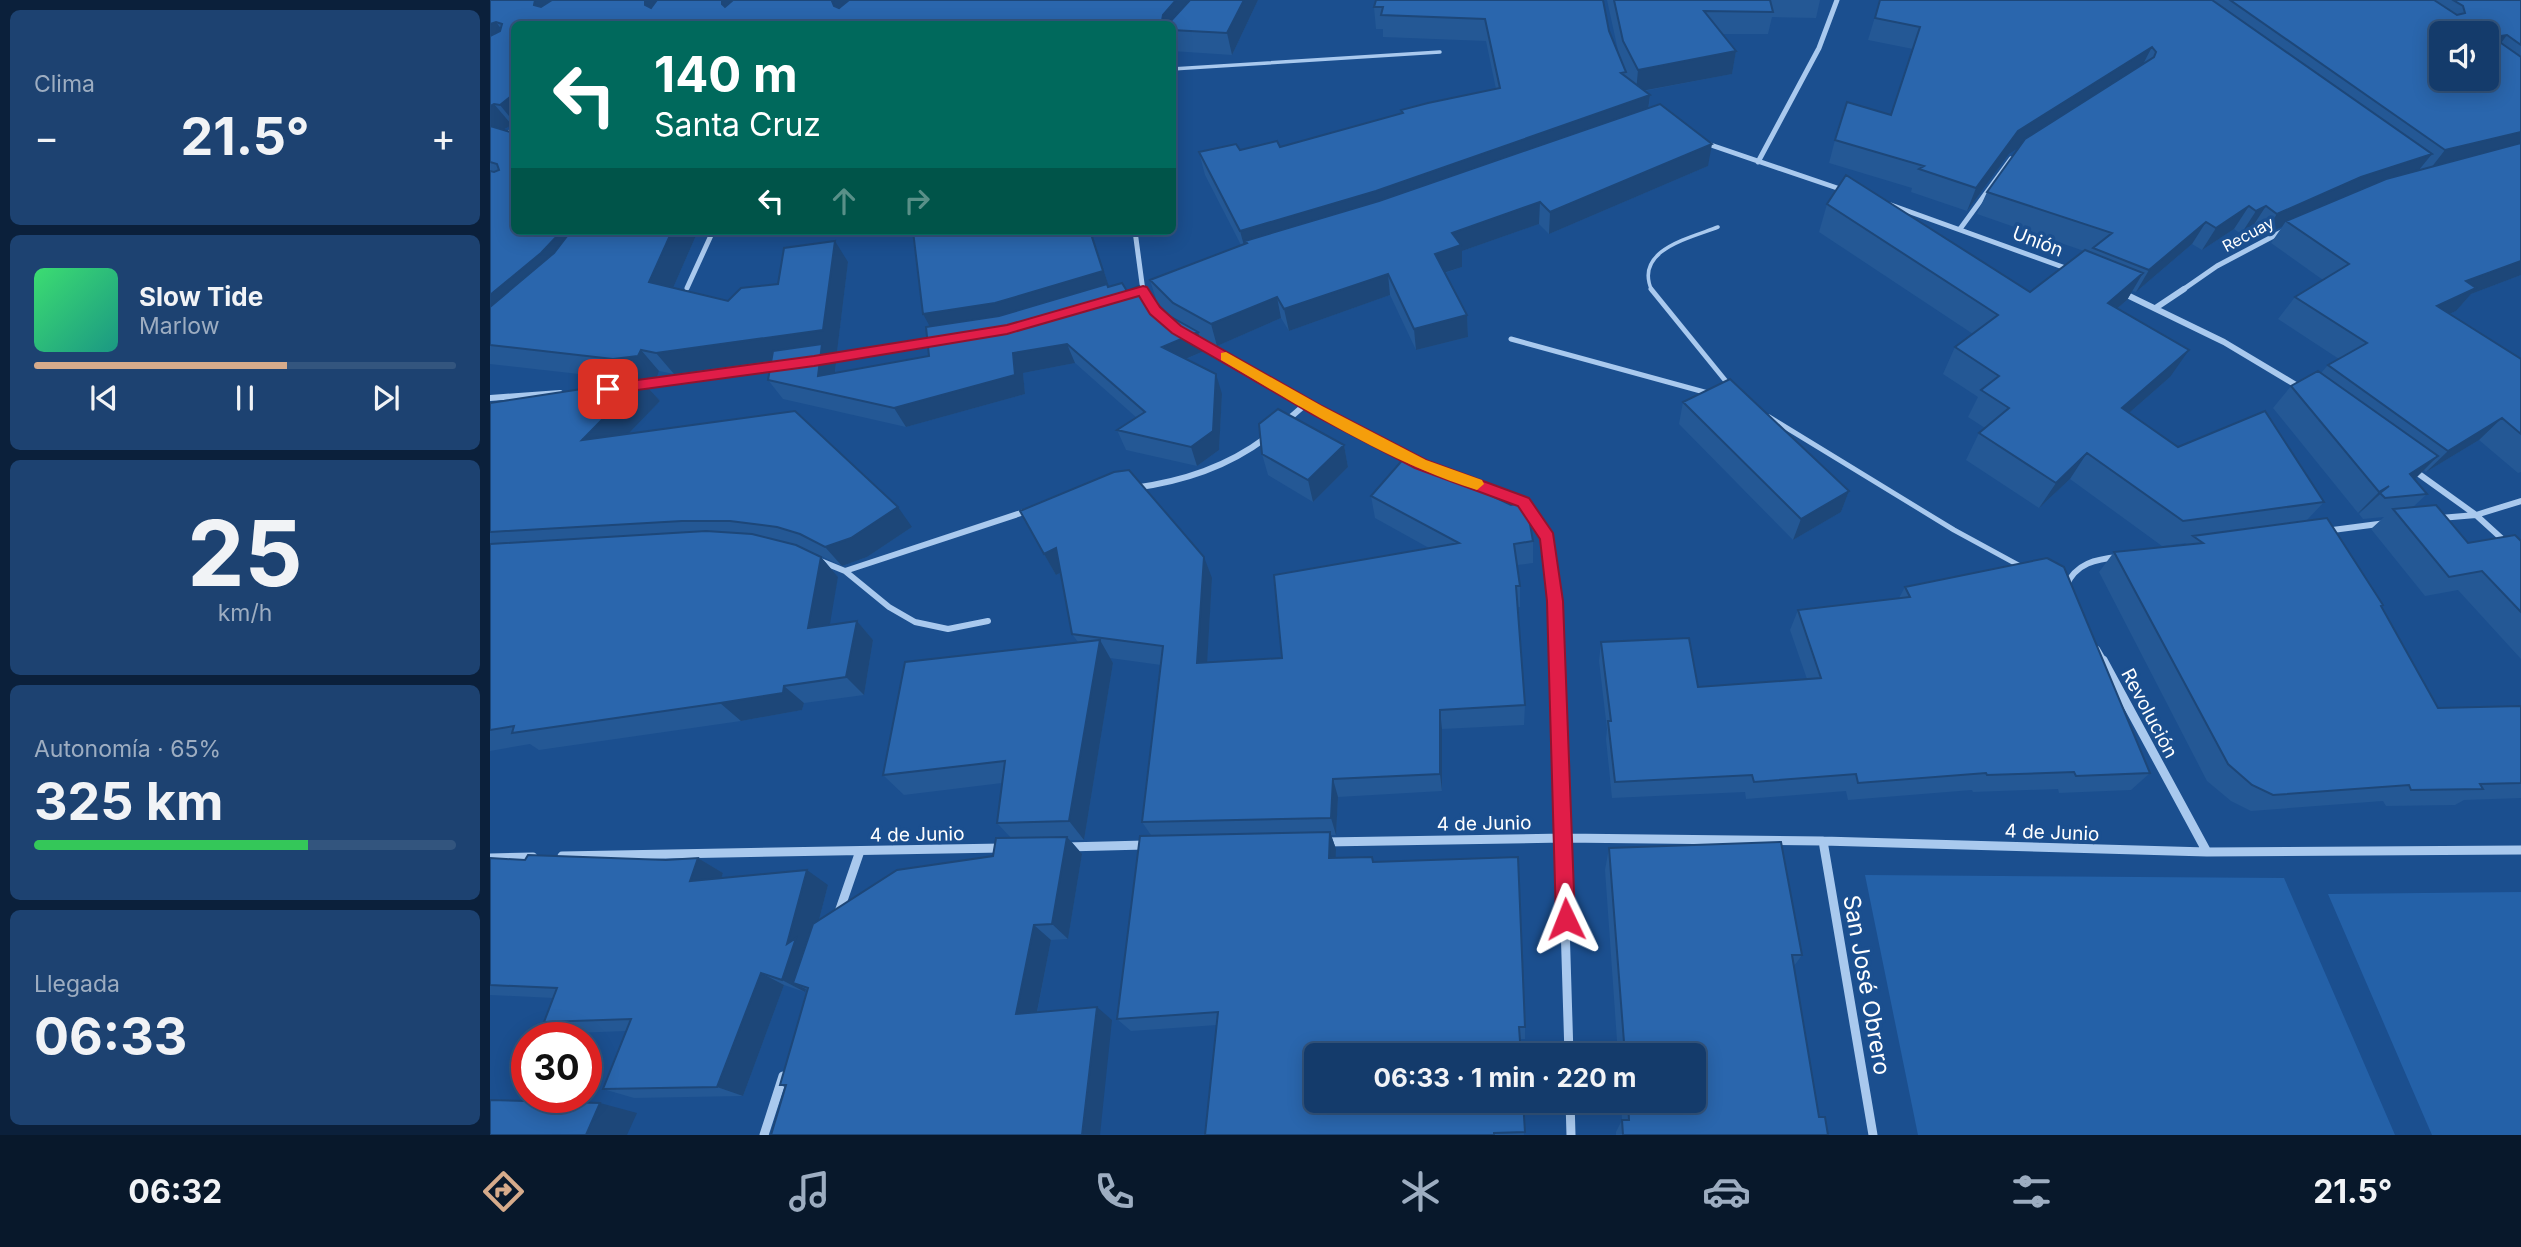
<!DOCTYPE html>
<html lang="es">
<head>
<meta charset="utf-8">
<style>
	:root { --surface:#143b6b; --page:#1d4271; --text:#f1f3f6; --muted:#9dadc1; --line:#33557e; --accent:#d6ab8b }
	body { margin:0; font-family:Inter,sans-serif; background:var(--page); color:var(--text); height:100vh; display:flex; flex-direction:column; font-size:26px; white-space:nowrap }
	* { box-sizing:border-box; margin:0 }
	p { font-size:23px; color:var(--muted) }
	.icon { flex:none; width:38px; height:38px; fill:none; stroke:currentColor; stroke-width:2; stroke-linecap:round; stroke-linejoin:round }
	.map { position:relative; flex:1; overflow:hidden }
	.side { display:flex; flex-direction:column; gap:10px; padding:10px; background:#0b203b; width:490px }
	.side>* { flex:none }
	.hud { position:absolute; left:21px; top:21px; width:665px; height:214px; border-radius:10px; box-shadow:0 4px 18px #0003,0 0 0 2px var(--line); background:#00695c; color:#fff; overflow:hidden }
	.fabs { position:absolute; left:1939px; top:21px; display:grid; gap:14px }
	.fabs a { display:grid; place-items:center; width:70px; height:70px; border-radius:10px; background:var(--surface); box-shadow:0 4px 18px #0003,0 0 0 2px var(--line); font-size:35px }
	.speed { position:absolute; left:21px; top:1022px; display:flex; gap:14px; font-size:35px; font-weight:700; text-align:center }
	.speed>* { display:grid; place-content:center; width:91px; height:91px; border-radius:50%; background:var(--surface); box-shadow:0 4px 18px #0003,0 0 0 2px var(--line); line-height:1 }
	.speed .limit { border:10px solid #d22; background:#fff; color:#111 }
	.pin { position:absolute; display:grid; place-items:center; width:60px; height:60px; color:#fff; margin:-30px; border-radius:14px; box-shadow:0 4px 10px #0006 }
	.me { position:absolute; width:77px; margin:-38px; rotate:358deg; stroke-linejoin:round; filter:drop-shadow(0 0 5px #0008) }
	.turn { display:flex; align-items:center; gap:24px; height:147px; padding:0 28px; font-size:32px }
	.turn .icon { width:91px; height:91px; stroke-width:2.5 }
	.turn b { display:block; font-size:49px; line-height:60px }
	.lanes { display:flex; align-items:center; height:66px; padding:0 28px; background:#0003; justify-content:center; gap:35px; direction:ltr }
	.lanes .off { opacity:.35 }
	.big { font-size:52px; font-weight:700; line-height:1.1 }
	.side .card { flex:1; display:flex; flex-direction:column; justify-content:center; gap:10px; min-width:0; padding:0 24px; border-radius:10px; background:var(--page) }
	.side .dial { align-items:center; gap:0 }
	.dial b { font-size:91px; line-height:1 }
	.song { display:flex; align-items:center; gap:21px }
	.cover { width:84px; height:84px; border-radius:10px; background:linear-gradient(135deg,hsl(140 70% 55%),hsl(170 70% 35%)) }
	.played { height:7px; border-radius:4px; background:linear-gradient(90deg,var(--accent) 60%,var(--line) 60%) }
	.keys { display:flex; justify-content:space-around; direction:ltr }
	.heat { display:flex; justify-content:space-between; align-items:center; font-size:38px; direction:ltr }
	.charge { height:10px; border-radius:5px; background:linear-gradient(90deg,#34c759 65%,var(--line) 0) }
	.trip { position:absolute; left:814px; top:1043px; width:402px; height:70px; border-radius:10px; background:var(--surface); box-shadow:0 4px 18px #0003,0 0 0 2px var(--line); font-weight:700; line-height:70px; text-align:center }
	.dock { display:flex; height:112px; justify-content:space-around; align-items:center; background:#08182b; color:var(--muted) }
	.dock .icon { width:49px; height:49px }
	.dock .on { color:var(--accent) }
	.dock b { font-size:32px; color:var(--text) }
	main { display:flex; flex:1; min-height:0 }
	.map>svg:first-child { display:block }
	.green { fill:#2461a8 }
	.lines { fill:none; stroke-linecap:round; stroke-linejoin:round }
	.lane-far1 { stroke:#a9c9ee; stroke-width:3.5 }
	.lane { stroke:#a9c9ee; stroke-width:5 }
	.street-far2 { stroke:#a9c9ee; stroke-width:5 }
	.street-far1 { stroke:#a9c9ee; stroke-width:6 }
	.street { stroke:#a9c9ee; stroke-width:9 }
	.wall { fill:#245895 }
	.shaded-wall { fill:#1d4779 }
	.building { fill:#2a66ad; stroke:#1d4779; stroke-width:2; fill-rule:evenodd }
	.route { fill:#e11d48; stroke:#92132f; stroke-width:2 }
	.slow { fill:#f59e0b }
	.labels { text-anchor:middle; stroke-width:7; stroke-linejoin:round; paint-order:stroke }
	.far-street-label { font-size:16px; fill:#fff; stroke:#1b4f8f }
	.street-label { font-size:19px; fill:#fff; stroke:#1b4f8f }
	.near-street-label { font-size:23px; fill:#fff; stroke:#1b4f8f }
</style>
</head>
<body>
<main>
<section class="side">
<div class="card"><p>Clima</p>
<div class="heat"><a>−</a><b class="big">21.5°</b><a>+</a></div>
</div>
<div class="card">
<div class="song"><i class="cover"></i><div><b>Slow Tide</b><p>Marlow</p></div></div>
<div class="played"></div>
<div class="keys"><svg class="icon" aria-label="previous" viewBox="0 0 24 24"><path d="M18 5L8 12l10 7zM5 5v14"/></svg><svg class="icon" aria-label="pause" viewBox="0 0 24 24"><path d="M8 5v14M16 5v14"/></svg><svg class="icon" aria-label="next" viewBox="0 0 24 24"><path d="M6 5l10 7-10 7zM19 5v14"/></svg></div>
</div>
<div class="card dial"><b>25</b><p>km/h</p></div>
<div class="card"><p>Autonomía · 65%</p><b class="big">325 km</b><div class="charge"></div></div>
<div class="card"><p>Llegada</p><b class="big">06:33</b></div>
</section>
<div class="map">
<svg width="2031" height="1135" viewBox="0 0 2031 1135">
	<rect width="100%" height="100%" fill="#1b4f8f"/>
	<path class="green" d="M1375 875 1794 878 1905 1135H1428Z
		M2031 892V1135H1942L1838 894Z"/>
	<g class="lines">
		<path class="lane-far1" d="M682 69 950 52
			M1162 291C1143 250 1200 238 1228 227"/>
		<path class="lane" d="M1161 289 1239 385
			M1021 339 1218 393
			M1279 417 1464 530 1532 567"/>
		<path class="street-far2" d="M0 143 24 130
			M1215 143 1356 191
			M1268 162 1329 48 1347 0
			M1401 205 1581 270
			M1470 229 1521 159
			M645 231 653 291
			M197 288 223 231
			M1691 291 1727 266 1797 229"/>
		<path class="street-far1" d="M653 289 657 297
			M1633 293 1734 342 1811 388
			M1667 307 1694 289
			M704 339 827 410 923 460
			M335 359 444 341
			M148 385 289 366
			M0 398 70 393
			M795 422 817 403
			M937 466 1034 502 1058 538 1065 601 1067 661
			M1922 469 1986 515 2031 556
			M644 488C694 481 737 467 777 437
			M1950 518 1986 515 2031 501
			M1835 531 1896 523
			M328 560 355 571 399 607 425 622 458 629 498 621
			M355 571 537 511
			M1576 586C1586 563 1606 559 1629 557
			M1607 649 1614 661"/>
		<path class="street" d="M1067 660 1079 1055
			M1613 660 1717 852
			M1333 841 1383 1135
			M835 842 1074 838 1333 841 1717 852 2031 850
			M576 847 655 845
			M72 856 512 848
			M0 858 43 857
			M348 915 370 851
			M1080 1101 1081 1135
			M274 1135 293 1076"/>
	</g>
	<path class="wall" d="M0 0H768L742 55 682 51V24H24V126L22 125 13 130 208 231 183 288 238 301 288 284 358 262 347 352 339 353 346 363 345 373 439 356 440 326 601 231 619 287 637 291 682 317 667 302 660 280 751 245 715 175 709 152 750 150 790 147 911 113V110L1006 89 996 41 893 37V29H886L884 7 886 0 1119 31 1129 55 1117 0H1330L1326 18 1282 17 1278 34H1232L1246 51 1242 74 1154 91 1160 95 1159 108 1218 166 1059 234 1049 224 972 251V267L955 273 977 315 978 337 926 350 900 295 799 331 791 318 727 346 709 336 714 351 696 359 732 394 729 450 707 466 636 450 627 430 647 418 585 363 533 373 535 394 416 427 293 399 278 380 281 361 184 374 169 371 167 377 142 380 0 364Z
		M1390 0H2031V275L1981 294 1966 311 1959 314 2031 359V472L2028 473 1989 440 1936 472 1934 470 1924 479 1937 494 1923 507 1978 543 2031 541V659L1968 590 1935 596 1881 529 1894 517 1873 519 1869 514 1874 509 1868 513 1783 408 1801 386 1831 373 1838 365 1849 359 1788 319 1805 297 1833 280 1781 243 1792 227 1771 236 1761 229 1751 234 1744 229 1712 250 1702 244 1646 292 1642 291 1637 300 1628 308 1680 377 1639 413 1688 447 1834 502 1817 520 1893 605 1891 607 1948 708 2031 706V798L1974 800 1965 805 1896 806 1893 801 1761 811 1741 801 1717 781 1609 572 1624 552 1695 544 1697 543 1672 546 1580 479 1549 508 1476 460 1489 433 1495 428 1478 417 1488 397 1453 374 1465 347 1483 334 1329 232 1337 204 1540 292 1594 251 1487 214 1497 192 1530 147 1519 154 1477 211 1421 192 1422 188 1339 163 1345 140 1401 115 1423 49 1378 40Z
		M151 380 170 401 139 433 422 527 377 557 352 566 327 554 318 551 331 557 348 577 339 625 367 621 383 640 374 695 314 703 312 710 251 721 49 750 40 744 0 751V403Z
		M1193 402 1359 491 1351 512 1303 540 1189 424Z
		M854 445 858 467 823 502 778 475 772 454Z
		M881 496 1043 541V563L1027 565 1030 586V607H1027L1035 705 1034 725 952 729V791L848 797 846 835H841L846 849 845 858 884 862 1035 1027V1039H1030L1034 1135H715L727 1025 641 1031 627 1019 661 835 652 822 671 665 620 658 623 663 594 840H580L592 854 578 939 561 940 547 1013 622 1020 295 1087 290 1085 318 990 316 989 315 992 294 985 253 1096 144 1098 113 1089 136 1031 85 1033 54 1022 63 998 0 995V858L35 860H176L208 858 233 873 231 878 338 885 329 920 503 856 521 838 507 823 512 783 414 795 393 775 588 642 582 634 571 573 566 575 530 511 722 578 717 663 792 658 939 548 885 518Z
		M1415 587 1660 773 1641 790 1569 793 1568 789 1483 792 1482 790 1358 800 1356 791 1256 799 1255 792 1122 798 1116 739 1117 729 1109 661 1111 642 1208 687 1317 679 1300 630 1308 610 1409 598Z
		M1119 848 1312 955 1304 966 1329 1117 1338 1135H1126V1132L1132 1120 1131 1101H1204V1055H1128L1115 870Z"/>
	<path class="shaded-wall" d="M45 0H91L60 24 44 5Z
		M155 0H184L169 21 155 5Z
		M232 0H264L244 22 232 4Z
		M344 0H357L363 13 344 6 342 1Z
		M686 0H710L682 30 673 24 672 21 673 15Z
		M754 0H768L742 55 737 33Z
		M6 22 22 43 0 54V24Z
		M2017 35 2000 58 2010 36Z
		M1662 47 1650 70 1519 154 1477 211 1486 188 1528 131Z
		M1246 51 1242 74 1146 92 1148 70Z
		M24 94V122L10 105Z
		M1160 95 1157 118 888 213 755 241 758 252 756 253 750 231Z
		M4 104 22 125 0 137V106Z
		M2031 132V148L1937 173 1955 150Z
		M1222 144 1218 166 1059 234 1060 212Z
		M1942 154 1924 176 1796 221 1792 227 1771 236 1787 214 1871 177Z
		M1050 202 1049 224 972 251V267L947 275 945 254 962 233Z
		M1759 206 1744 229 1712 250 1726 228Z
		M1776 206 1761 229 1751 234 1766 211Z
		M1716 222 1702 244 1646 292 1659 270Z
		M70 231H97L0 333V295Z
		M182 231H208L176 304 159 282Z
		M600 231H601L621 293 445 336 433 314Z
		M345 241 358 262 347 352 339 353 346 363 342 394 328 376 331 354 184 374 166 353 333 330Z
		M2031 261V275L1981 294 1966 311 1927 328 1947 306 1976 281Z
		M1653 273 1637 300 1602 330 1618 303Z
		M898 274 900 295 799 331 794 309Z
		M787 297 791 318 727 346 721 324Z
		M977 315 978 337 926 350 924 329Z
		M708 332 714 351 679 366 672 347Z
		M577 344 585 363 533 373 535 394 416 427 404 408 523 353Z
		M151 350 169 371 167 377 142 380 123 359Z
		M1699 350 1680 377 1615 434 1632 408Z
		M726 374 732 394 729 450 707 466 701 447Z
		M151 380 170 401 113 460 92 440Z
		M2012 418 1989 440 1936 472 1958 451Z
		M854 445 858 467 823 502 818 480Z
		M1597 453 1580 479 1549 508 1566 483Z
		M1948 456 1926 478 1898 495 1920 474Z
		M1899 486 1874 509 1868 513 1889 492Z
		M1359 491 1351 512 1303 540 1311 519Z
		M408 507 422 527 377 557 352 566 335 547Z
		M566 548 578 569 566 575 554 554Z
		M331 557 348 577 336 647 318 628Z
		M714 557 722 578 716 683 707 663Z
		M367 621 383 640 374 695 356 677Z
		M610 640 623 663 594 840 579 821Z
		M294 686 314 703 312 710 251 721 230 703Z
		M950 710 952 729V791L950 774Z
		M843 779 848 797 846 835 841 818Z
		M840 832 846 849 845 874 839 858Z
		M577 837 592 854 578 939 562 924Z
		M208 858 233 873 225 895 200 881Z
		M317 870 338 885 322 947 303 983 316 989 315 992 292 980 297 944Z
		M544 925 561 940 544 1027 526 1014Z
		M271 973 294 985 253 1096 227 1087Z
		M607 1007 622 1020 610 1135H592Z
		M110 1103 147 1113 137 1135H96Z"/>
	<path class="building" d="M0 0H45L44 5 51 7 62 0H155V5L161 8 167 0H232V4L235 7 243 0H344L342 1 344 6 349 8 359 0H686L673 15 672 21 678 24 700 0H754L737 33 682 30V24H24V94L10 105 4 104 0 106V36L10 31 12 24 6 22 0 24Z
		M886 0H1113L1119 31 1136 72 1131 73 1160 95 886 191 750 231 709 152 746 144 750 150 787 141 790 147 913 113 911 110 938 103 1010 88 995 19 891 15 893 7H884Z
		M1124 0H1280L1283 12 1214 11 1246 51 1148 70 1133 41Z
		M1390 0H1722L1942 154 1871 177 1787 214 1776 206 1766 211 1759 206 1726 228 1716 222 1659 270 1603 248 1622 233 1497 192 1535 139 1664 57 1666 52 1662 47 1528 131 1486 188 1429 169 1434 166 1345 140 1357 102 1401 115 1430 27 1385 18Z
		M1740 0H1944L1967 15 1975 13 1973 6 1963 0H2031V45L2017 35 2010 36 2011 43 2031 57V132L1955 150ZM1951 33H1997V79H1951Z
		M1170 104 1222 144 1060 212 1050 202 962 233 971 245 945 254 977 315 924 329 898 274 794 309 787 297 721 324 683 303 660 280 757 243 755 241 889 201Z
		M0 126 24 133V231H70L69 234 51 253 0 295V171L4 172 9 170 7 164 0 162Z
		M2031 143V261L1976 281 1986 288 1947 306 2031 359V434L2012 418 1958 451 1838 365 1877 343 1805 297 1859 264 1796 221 1896 179Z
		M1356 175 1540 292 1595 250 1653 273 1618 303 1699 350 1632 408 1688 447 1775 411 1834 502 1693 521 1597 453 1566 483 1489 433 1519 408 1491 390 1509 376 1465 347 1508 315 1337 204Z
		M81 231H182L159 282 238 301 251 288 288 284 294 248 345 241 333 330 166 353 151 350 148 356 123 359 0 345V307L64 253Z
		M423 231H600L613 271 505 303 433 314Z
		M632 283 637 291 649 286 676 314 708 332 672 347 726 374 723 431 701 447 627 430 655 412 577 344 523 353 525 375 404 408 278 380 283 351 332 344 328 376 439 356 436 327 509 316 617 284 618 287Z
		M1828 371 1948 456 1920 474 1937 494 1895 498 1890 493 1899 486 1889 492 1801 386Z
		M1240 379 1359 491 1311 519 1193 402Z
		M151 380 92 440 305 411 408 507 361 538 335 547 310 534 287 527 240 521H192L0 532V403Z
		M788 409 854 445 818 480 772 454 769 424Z
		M916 456 1021 505 1036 502 1043 541 1024 544 1030 586H1026L1035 705 950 710V774L843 779 841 818 652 822 673 646 582 634 566 548 554 554 530 511 624 472 639 470 714 557 707 663 792 658 784 575 969 543 881 496Z
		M1946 505 1978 543 2025 535 2031 541V612L1992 571 1959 577 1903 509Z
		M1837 518 1893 605 1891 606 1948 708 2031 706V783L1990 784 1993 789 1921 790 1919 785 1783 795 1762 785 1738 764 1624 552 1713 543 1703 536Z
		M216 531 262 534 306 545 331 557 318 628 367 621 356 677 294 686 293 693 230 703 22 733 24 726 0 730V544Z
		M1557 558 1574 567 1660 773 1586 776 1584 772 1497 775 1496 773 1368 783 1366 774 1264 782 1262 775 1125 782 1118 721H1121L1111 642 1199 638 1208 687 1331 678 1308 610 1420 597 1415 587Z
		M610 640 579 821 507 823 515 761 393 775 415 662Z
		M840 832 839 858 882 857 883 862 1028 857 1035 1027H1029L1031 1055H826V1101H1033L1035 1132 1004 1133V1135H715L728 1012 627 1019 650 836Z
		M577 837 562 924 544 925 526 1014 607 1007 592 1135H281L296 1085H290L318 988 303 983 323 924 407 870 503 856 506 838Z
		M1291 842 1312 955H1302L1329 1117H1335L1338 1135H1133L1132 1120H1139L1138 1101H1204V1055H1135L1119 848Z
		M38 855 176 860 208 858 200 881 317 870 297 944 306 938 292 980 271 973 227 1087 113 1089 141 1019 54 1022 67 988 0 985V858L35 860Z
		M0 1100 110 1103 96 1135H0Z"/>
	<path class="route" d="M653 286 657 287 670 307 691 326 832 406 936 460 1039 498 1063 533 1073 601 1085 919 1083 926 1076 929 1069 926 1066 919 1057 601 1050 539 1028 506 925 468 822 414 682 333 660 314 649 296 517 334 324 366 118 394 111 389 118 384 324 356 517 325Z"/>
	<path class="slow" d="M736 352 832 406 936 460 992 480 994 484 987 490C896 461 813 408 731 360V353Z"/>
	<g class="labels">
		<g class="far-street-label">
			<text transform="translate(1758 234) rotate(-28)" y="6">Recuay</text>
		</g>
		<g class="street-label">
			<text transform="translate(1548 241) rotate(21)" y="7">Unión</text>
			<text transform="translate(1660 713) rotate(62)" y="7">Revolución</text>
			<text transform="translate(994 823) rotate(-1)" y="7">4 de Junio</text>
			<text transform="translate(1562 832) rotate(2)" y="7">4 de Junio</text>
			<text transform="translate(427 834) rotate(-1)" y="7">4 de Junio</text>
		</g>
		<g class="near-street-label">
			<text transform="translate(1377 985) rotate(80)" y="8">San José Obrero</text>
		</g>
	</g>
</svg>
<div class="fabs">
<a><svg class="icon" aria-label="sound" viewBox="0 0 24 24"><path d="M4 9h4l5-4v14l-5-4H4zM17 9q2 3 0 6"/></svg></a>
</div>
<div class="speed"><div class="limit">30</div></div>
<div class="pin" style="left:118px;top:389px;background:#d93025"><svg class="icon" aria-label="arrive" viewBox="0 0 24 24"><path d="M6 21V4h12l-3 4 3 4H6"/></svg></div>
<svg class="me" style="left:1076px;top:919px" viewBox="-20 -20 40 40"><path d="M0-17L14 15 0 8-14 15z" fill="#e11d48" stroke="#fff" stroke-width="4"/></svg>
<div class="trip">06:33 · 1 min · 220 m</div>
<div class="hud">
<div class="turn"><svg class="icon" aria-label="left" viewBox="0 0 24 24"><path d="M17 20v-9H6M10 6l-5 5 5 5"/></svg><div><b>140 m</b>Santa Cruz</div></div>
<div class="lanes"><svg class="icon" aria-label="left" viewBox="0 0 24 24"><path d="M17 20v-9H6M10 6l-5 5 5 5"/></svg><svg class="icon off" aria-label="ahead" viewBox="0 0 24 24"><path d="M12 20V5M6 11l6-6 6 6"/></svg><svg class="icon off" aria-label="right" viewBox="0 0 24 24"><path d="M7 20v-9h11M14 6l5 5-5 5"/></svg></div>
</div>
</div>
</main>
<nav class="dock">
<b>06:32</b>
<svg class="icon on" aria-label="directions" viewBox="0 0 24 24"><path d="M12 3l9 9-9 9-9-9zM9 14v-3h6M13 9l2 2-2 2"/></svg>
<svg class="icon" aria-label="music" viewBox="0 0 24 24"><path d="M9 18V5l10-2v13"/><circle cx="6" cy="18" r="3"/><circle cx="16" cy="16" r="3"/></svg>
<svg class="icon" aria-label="phone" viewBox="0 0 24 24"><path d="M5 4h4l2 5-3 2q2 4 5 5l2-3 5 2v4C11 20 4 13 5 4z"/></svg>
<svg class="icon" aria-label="climate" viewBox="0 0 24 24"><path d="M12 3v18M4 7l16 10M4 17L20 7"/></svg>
<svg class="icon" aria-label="car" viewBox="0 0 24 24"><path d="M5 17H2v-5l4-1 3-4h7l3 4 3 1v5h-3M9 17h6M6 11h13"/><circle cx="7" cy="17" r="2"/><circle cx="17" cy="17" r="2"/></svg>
<svg class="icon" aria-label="filters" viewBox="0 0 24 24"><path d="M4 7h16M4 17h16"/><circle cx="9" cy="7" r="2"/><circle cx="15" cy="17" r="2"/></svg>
<b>21.5°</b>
</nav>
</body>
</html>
